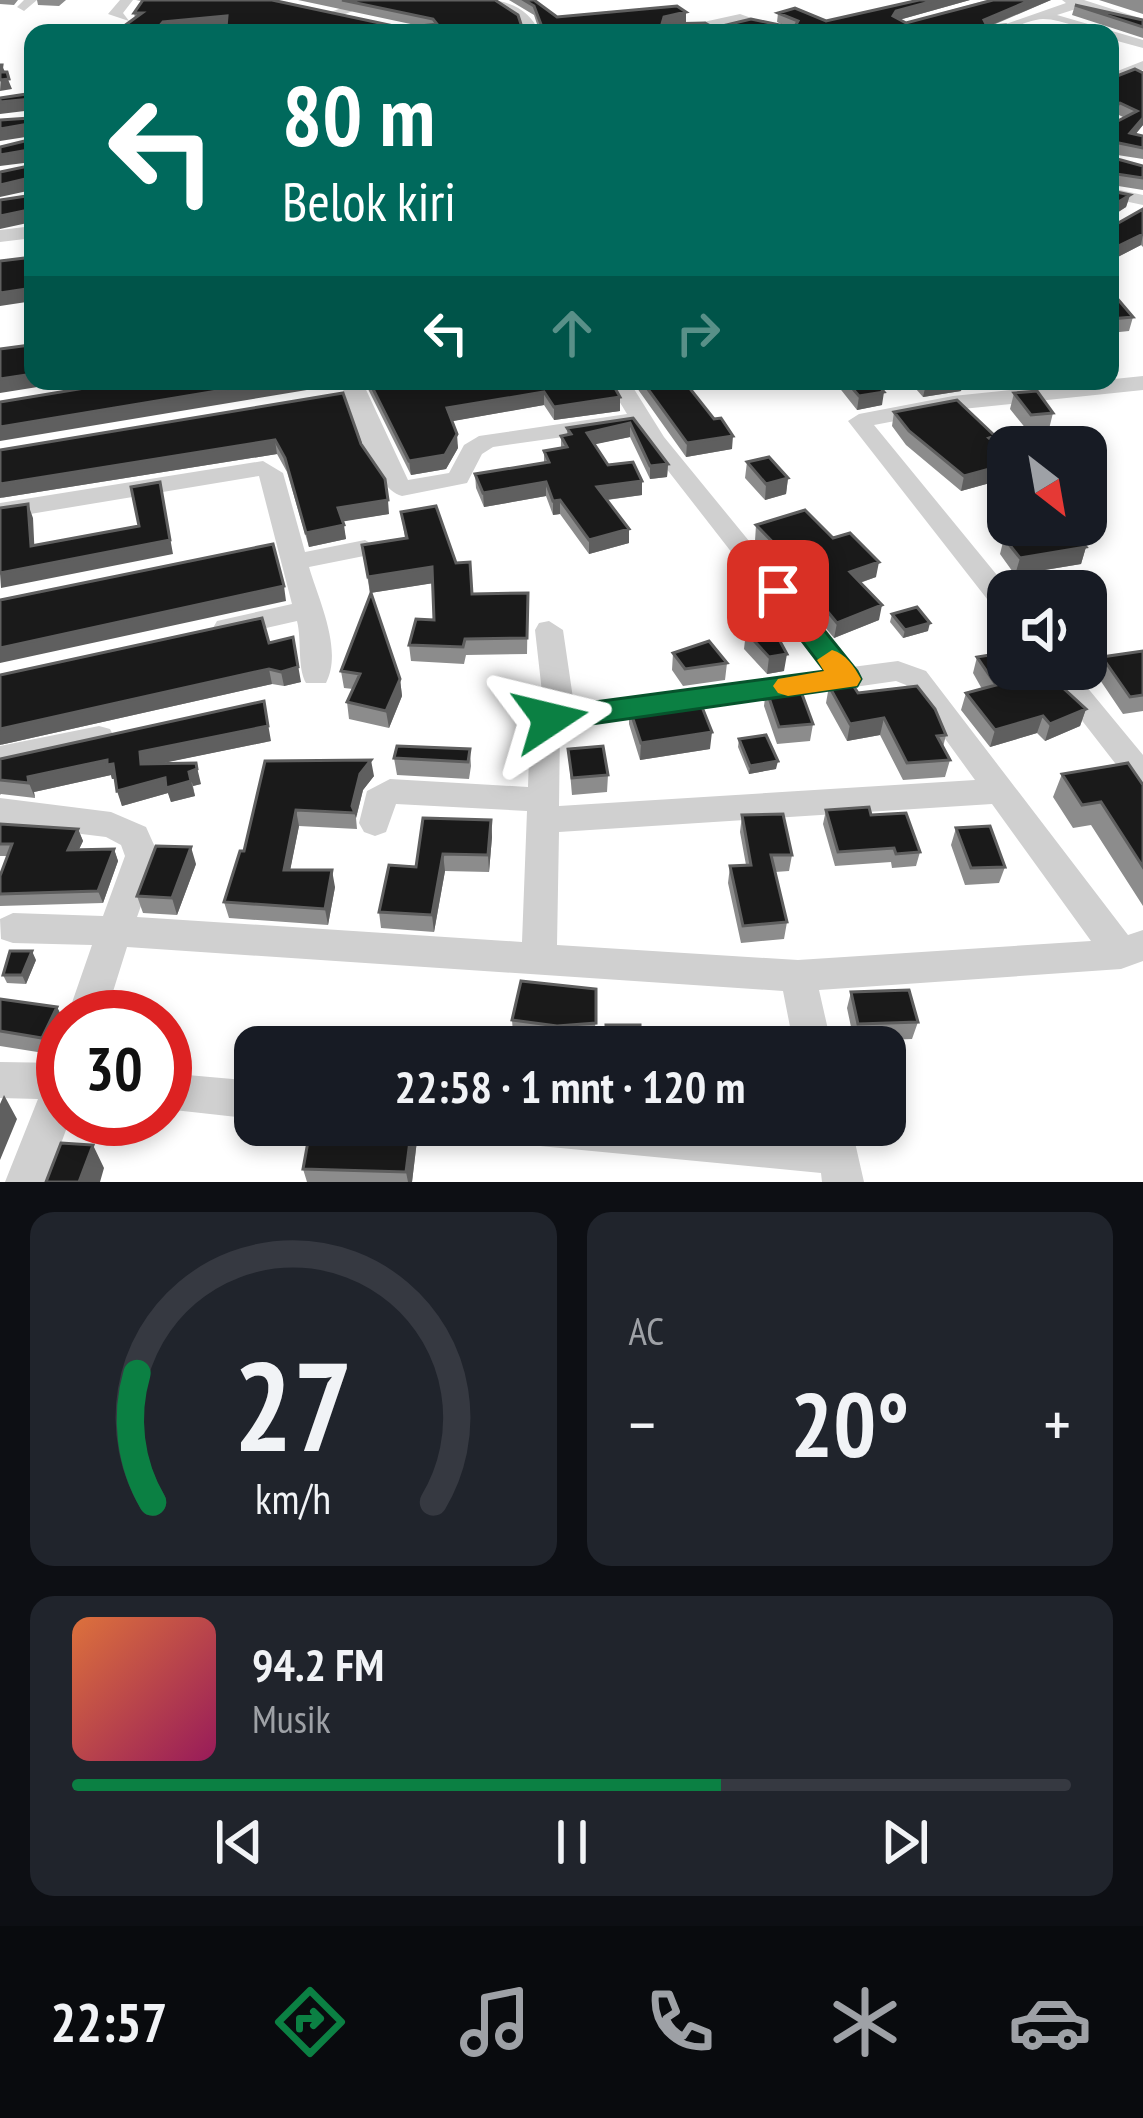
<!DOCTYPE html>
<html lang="id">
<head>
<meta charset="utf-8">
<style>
	:root { --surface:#171b24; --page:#20242c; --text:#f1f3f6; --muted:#9ea1a6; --line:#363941; --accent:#0b8043 }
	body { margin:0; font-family:"PT Sans Narrow",sans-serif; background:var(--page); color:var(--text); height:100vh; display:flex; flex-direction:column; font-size:45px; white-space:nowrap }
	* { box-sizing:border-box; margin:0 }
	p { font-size:39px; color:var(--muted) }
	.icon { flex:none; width:66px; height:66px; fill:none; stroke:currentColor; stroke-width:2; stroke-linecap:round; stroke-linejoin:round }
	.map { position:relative; height:1182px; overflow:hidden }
	.drawer { display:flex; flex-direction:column; gap:30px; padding:30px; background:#0d0f14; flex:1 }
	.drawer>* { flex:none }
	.top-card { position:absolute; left:24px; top:24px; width:1095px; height:366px; border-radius:24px; box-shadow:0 6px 18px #0003; background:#00695c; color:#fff; overflow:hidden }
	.needle { width:78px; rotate:149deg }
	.tools { position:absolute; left:987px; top:426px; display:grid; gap:24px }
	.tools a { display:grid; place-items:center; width:120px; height:120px; border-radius:24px; background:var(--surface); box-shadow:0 6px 18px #0003; font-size:60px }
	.speed { position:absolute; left:36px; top:990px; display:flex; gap:24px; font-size:60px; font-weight:700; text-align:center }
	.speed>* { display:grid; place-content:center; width:156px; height:156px; border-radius:50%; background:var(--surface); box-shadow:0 6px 18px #0003; line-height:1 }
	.speed .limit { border:18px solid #d22; background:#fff; color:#111 }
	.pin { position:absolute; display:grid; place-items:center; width:102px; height:102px; color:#fff; margin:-51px; border-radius:24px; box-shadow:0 6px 18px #0006 }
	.me { position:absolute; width:132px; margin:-66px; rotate:80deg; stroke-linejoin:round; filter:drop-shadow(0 0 9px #0008) }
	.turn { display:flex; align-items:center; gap:42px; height:252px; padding:0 60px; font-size:54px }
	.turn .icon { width:156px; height:156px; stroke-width:2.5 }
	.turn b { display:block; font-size:84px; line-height:102px }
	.lanes { display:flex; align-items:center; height:114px; padding:0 60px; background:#0003; justify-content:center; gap:60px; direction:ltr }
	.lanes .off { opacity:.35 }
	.big { font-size:90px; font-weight:700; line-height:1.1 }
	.drawer .tile { flex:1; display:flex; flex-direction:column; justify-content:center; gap:18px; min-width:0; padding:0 42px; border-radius:24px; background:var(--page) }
	.drawer .dial { align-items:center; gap:0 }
	.dial svg { height:312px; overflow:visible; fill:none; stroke:var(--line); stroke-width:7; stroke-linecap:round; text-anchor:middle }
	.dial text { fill:var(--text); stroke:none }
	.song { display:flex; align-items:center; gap:36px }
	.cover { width:144px; height:144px; border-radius:18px; background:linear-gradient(135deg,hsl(20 70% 55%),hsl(330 70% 35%)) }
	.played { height:12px; border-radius:6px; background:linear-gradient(90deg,var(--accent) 65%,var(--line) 65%) }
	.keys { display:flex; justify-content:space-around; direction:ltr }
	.heat { display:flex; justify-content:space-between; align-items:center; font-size:66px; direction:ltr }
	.drawer .tiles { flex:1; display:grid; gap:30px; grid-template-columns:1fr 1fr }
	.tile:last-child { grid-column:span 2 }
	.trip { position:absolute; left:234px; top:1026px; width:672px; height:120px; border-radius:24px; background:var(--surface); box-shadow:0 6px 18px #0003; font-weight:700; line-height:120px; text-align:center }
	.tab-bar { display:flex; height:192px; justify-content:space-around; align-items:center; background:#090b0e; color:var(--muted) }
	.tab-bar .icon { width:84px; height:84px }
	.tab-bar .on { color:var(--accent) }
	.tab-bar b { font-size:54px; color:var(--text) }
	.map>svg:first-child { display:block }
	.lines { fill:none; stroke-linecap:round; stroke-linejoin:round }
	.minor { fill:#d0d0d0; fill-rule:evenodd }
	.wall { fill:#8c8c8c; fill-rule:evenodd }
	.shaded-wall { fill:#5f5f5f }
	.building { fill:#1a1a1a; stroke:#5f5f5f; stroke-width:3 }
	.route { fill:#0b8043; stroke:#07532c; stroke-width:3 }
	.slow { fill:#f59e0b }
</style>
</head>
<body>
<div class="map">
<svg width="1143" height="1182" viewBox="0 0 1143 1182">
	<rect width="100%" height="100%" fill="#fff"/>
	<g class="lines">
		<path class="minor" d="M24 0H37L24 11 17 7Z
			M120 0H133L123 13 129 21 108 14Z
			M362 0H381L335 18 323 15Z
			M487 0C509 0 532 11 539 33H525L522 22Z
			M987 0H1009L903 29 896 25Z
			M1062 0H1084L1143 19V27L1079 8 1057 15 1143 40V48L1110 39V33C1087 33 1064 19 1043 19 1022 20 1006 36 986 31L1066 3Z
			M740 14 793 33C773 33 754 22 735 23 712 24 688 37 667 30Z
			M1143 61V70L1110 84V74Z
			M1110 188 1143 195V205L1110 198Z
			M33 226V238L0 242V230Z
			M1143 376V390L953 410 874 425 1010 591 1008 616 998 613 848 421 859 414 953 396Z
			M340 381H362L408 480 449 473 464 445 479 436 627 414 607 381H629L664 437 852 667 898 661 926 671 1128 935 1143 930V961L1121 969 819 990 832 1047H794L783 991 127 947 105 1017H67L92 945 13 943 1 939 0 919 13 913 103 916 125 856 121 845 106 837 0 824V798L111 812 146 827 159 856 137 917 522 942 527 811 396 804 386 832 375 836 364 832 359 823 367 791 390 779 528 787 530 727 544 710 535 630 539 623 549 621 563 630 574 705 824 671 634 427 493 447 482 454 467 483 402 496C372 488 351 410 340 381ZM896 681 906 685 975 780 559 806 560 729ZM992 804 1091 941 798 960 557 945 559 832Z
			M263 461 283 473 305 552 365 540 378 548 374 554 309 567C319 601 343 650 326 683H306C297 667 302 641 297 621L227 637 213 628 217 621 292 604 259 476 0 519V503Z
			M1042 669H1072L1143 755V789L1132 785Z
			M99 726 110 729 114 737 110 745 0 770V746Z
			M0 1062 63 1063V1119H70L47 1182H5L38 1099 0 1098Z
			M165 1073 255 1081V1119L165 1109Z
			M499 1125H728L813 1133 811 1125H851L864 1182H822L821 1173 519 1144 505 1139Z"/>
	</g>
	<path class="wall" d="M0 0H18L14 5 0 4Z
		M37 0H66L59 6 38 5Z
		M136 0H272L403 28 420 26 298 0H495L522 27H538L534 15 509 0H534L557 17 686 22 676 24 714 28 785 26 777 22 778 13 826 21 919 0H970L899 20 906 23 993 0H1051L991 26 1030 33H227L226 26 164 33H119L135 18 134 13 142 1Z
		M1099 0H1143V14Z
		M1075 5 1143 20V38L1072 15Z
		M1135 69 1143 73V125L1135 134 1143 136V159L1111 154 1110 156V71L1112 78ZM1117 114 1125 118 1112 124 1111 116Z
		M1110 157 1143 166V190L1112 185V191L1130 195 1126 207 1111 217 1113 226 1143 209V247L1141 245 1110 261Z
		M1110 290 1133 317 1129 331 1110 333Z
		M364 381H490L494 384 530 381 620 411 554 420 544 405 452 421 458 448 446 469 411 475Z
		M632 381H684L732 449 686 457Z
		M834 381H963L961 391 923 397 909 381 879 386 882 405 857 410Z
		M990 381H1019L1018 385 994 387Z
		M343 393 389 514 342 521 346 539 309 547 287 472 277 454 0 498Z
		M1014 393 1053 413 1049 429 1027 430 1010 409Z
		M894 412 995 436 994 442 1008 454V478L961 491 906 445 892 426Z
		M633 418 668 464 667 477 650 479 630 437 594 444 608 465 642 481V495L607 500 629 543 589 554 560 514 553 515 546 496 484 507 476 488 475 474 544 462V451L561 448V436L567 435V428Z
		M747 462 788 478 786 494 765 500 745 478Z
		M401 512 456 563 472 594 528 593 527 654 466 655 464 664 411 661 409 645 434 620 433 583 370 593 362 545 405 538Z
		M756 525 833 538 876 577 860 583 879 620 834 638 787 581 788 575 755 541Z
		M1004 538 1086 547 1081 564 1015 575 1000 554Z
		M892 614 928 631 903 638 890 622Z
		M746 632 784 671 767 674 744 649Z
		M269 643 301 682 284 686 272 684 0 745Z
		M1143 651V711L1123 714 1096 674 1102 657Z
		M673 653 727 663 725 680 683 686 672 670Z
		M977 657 1061 686 1086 709 1080 726 1045 741 1037 733 990 747 961 710 966 693 982 689 973 673Z
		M341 671 400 679 402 696 389 728 349 719 347 702 353 689 344 688Z
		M829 686 858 693 946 735 943 747 950 760 945 777 903 780 880 735 847 741 826 703Z
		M766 689 813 724 810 741 777 744 764 706Z
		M629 707 710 749 640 760 629 724Z
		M739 739 776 769 749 774 738 747Z
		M271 741 162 763 201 784 193 786 195 796 171 802 168 793 122 806 115 779H112L111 775 34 792 35 798 1 794 0 795V759Z
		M470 749 471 766 469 779 397 775 394 758Z
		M568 749 608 775 607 792 572 795Z
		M265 761 374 776 363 790 356 818 357 829 299 826 290 870 335 887 328 925 229 918 224 902 244 851Z
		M1062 774 1143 785V906L1091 825 1073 828 1053 797Z
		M826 810 871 815 920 852 916 866 892 868 891 862 835 866 823 824Z
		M742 815 792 855 789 871 775 872 787 922 784 939 741 943 728 883 730 866 746 865 740 832Z
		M491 820 492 837 489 872 445 871 434 932 381 928 379 912 416 867Z
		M0 824 78 829 83 841 79 849H114L118 861 103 903 0 906V876L8 856H0Z
		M956 828 1005 867 999 883 965 885 951 845Z
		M196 864 177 915 143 913 137 896Z
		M36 960 26 984 7 983 3 975Z
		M596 989 595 1036 557 1039 513 1033 512 1020Z
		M851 992 918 1022 912 1039 854 1041 847 1008Z
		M0 999 57 1007 63 1019V1028L50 1054 0 1046Z
		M418 1132 412 1182H307L303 1169Z"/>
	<path class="shaded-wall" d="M937 0H970L895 21 893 16 896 11Z
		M1031 0H1051L982 29 984 20Z
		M686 12V22L664 27 662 24 664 17Z
		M227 16 228 26 154 33 163 22Z
		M2 65 12 89 0 91 1 72Z
		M30 99 33 110 0 114V102Z
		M1120 103 1117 114 1110 116V106Z
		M1143 118V125L1127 145 1130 133Z
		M29 124 32 136 0 141V129Z
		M29 150 32 162 0 166V155Z
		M29 178 32 190 0 197V185Z
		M1130 195 1126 207 1110 217V207Z
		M29 210 32 222 0 229V216Z
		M1143 234 1141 245 1110 261 1111 251Z
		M33 288V301L0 306V293Z
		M33 374V381H75L0 393V379Z
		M277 381H338L337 385 0 441V427Z
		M868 381H909L867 388Z
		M941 381H963L961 391 923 397 926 384Z
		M544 392V405L448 422 447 408Z
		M884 392 882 405 857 410 859 396Z
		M620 397V411L554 420V407Z
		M630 423V437L587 446V433Z
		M457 434 458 448 446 469 411 475 409 461Z
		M733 436 732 449 686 457 687 443Z
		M275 440 277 454 0 498V484Z
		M668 464 667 477 650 479V466Z
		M1008 464V478L961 491 964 476Z
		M788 478 786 494 765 500 766 484Z
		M642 481V495L597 501V487Z
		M160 482 173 554 1 588 0 573 170 540Z
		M546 482V496L484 507 483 493Z
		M388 500 389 514 340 522 338 508Z
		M560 500V514L553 515V501Z
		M28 504 33 518 35 560 31 546Z
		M344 525 346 539 309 547 306 533Z
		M629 529V543L589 554V540Z
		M1086 547 1081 564 1015 575 1020 558Z
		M879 562 876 577 847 587 850 572Z
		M432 567 434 583 370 593 368 577Z
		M284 586 286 601 0 663V648Z
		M882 605 879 620 834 638 837 623Z
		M930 623 928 631 903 638 905 630Z
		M293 637 301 682 284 686 281 672Z
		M787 654 784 671 767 674 769 657Z
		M269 669 272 684 0 745V729Z
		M400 679 402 696 389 728 386 711Z
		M264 701 271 741 144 767 141 764 140 752Z
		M1086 709 1080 726 1045 741 1050 724Z
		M1043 716 1037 733 990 747 995 730Z
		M884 718 880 735 847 741 850 724Z
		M712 732 710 749 640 760 641 743Z
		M107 760 113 764 118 778 112 779 111 775 34 792 35 798 29 783 28 777Z
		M371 760 374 776 363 790 356 818 352 806 360 774Z
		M778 761 776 769 749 774 750 766Z
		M196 763 201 784 193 786 189 772Z
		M165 778 191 781 195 796 171 802 168 793 122 806 117 791Z
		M296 810 299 826 287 886 284 870Z
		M491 820 492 837 489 872 488 855Z
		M78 829 83 841 73 862 68 850Z
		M191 847 196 864 177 915 172 898Z
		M114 849 118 861 103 903 98 891Z
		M443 854 445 871 434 932 432 915Z
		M332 870 335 887 328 925 325 909Z
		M32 951 36 960 26 984 22 975Z
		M57 1007 63 1019V1028L50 1054 42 1038Z
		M4 1095 17 1119 0 1160V1104Z
		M412 1125H417L418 1132 412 1182H408L406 1172Z
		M93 1145 104 1168 100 1182H79Z"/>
	<path class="building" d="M143 0H272L403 28 437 24 433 19 342 0H495L518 15 522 27H542L534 6 524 0H534L557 17 677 6 686 12 664 17 662 24 705 23 714 28 751 19 794 28 798 21 778 13 795 8 826 21 919 0H937L896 11 893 16 906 23 993 0H1031L984 20 987 26 1006 25 1030 33H235L237 27 226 28 227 16 163 22 154 33H119L124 26 142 13H134Z
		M1075 5 1143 20V27Z
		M0 65H2L1 72H7L9 79 0 80Z
		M1135 69 1143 73V118L1130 133 1143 136V148L1114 142 1110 153V111L1112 124 1137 111 1120 103 1110 106V71L1112 78Z
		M33 93V109L30 99 0 102V98Z
		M33 115V135L29 124 0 129V120L30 118Z
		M33 139V161L29 150 0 155V147Z
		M1110 157 1143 166V178L1110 173 1112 191 1130 195 1110 207Z
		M33 165V181L29 178 0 185V172Z
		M33 195V215L29 210 0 216V200Z
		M1143 209V234L1110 250V213L1113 226Z
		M33 257V288L0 293V261Z
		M1110 290 1133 317 1110 319Z
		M30 345H33V374L0 379V349Z
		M127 381H277L0 427V402Z
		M369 381H490L494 384 530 381H611L620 397 554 407 544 392 447 408 457 434 445 455 409 461Z
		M642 381H684L714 419 721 418 733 436 687 443Z
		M846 381H875L884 392 859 396Z
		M1037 391 1053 413 1031 415 1014 393Z
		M343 393 361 444 385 479 388 500 338 508 344 525 306 533 285 458 275 440 0 484V450Z
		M957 400 995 436 989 438 1008 454V464L964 476 909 431 894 412Z
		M633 418 668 464 650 466 630 423 587 433 608 465 633 462 642 481 597 487 629 529 589 540 560 500 553 501 546 482 483 493 475 474 549 462 544 451 567 447 561 436 571 434 567 428Z
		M769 457 788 478 766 484 747 462Z
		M160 482 170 540 0 573V508L28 504 31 546 139 526 131 487Z
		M436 506 456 563 470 562 472 594 528 593 527 638 465 639 463 647 409 645 416 619 434 620 432 567 368 577 362 545 407 538 401 512Z
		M805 510 833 538 850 533 879 562 850 572 882 605 837 623 789 565 794 564 756 525Z
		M1069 527 1086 547 1020 558 1004 538Z
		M273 544 284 586 0 648V600Z
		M371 593 400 679 386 711 347 702 360 674 341 671Z
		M917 607 930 623 905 630 892 614Z
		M262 618 269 643 293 637 298 667 281 672 269 669 0 729V675Z
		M770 623 787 654 769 657 746 632Z
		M709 641 727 663 685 669 673 653Z
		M1143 651V695L1130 697 1102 657Z
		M1008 652V669H1049L1061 686 1086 709 1050 724 1043 716 995 730 966 693 996 685 977 657Z
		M851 682 858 693 917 686 935 709 946 735 937 736 950 760 907 763 884 718 850 724 829 686Z
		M799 686 813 724 779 727 766 689Z
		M698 697 712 732 641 743 629 707Z
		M264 701 268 726 140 752 141 764 196 763 197 769 189 772 191 781 166 788 165 778 117 791 113 764 107 765V760L28 777 29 783 0 780V759Z
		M766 735 778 761 750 766 739 739Z
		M397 746 470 749 468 762 394 758Z
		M603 746 608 775 572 778 568 749Z
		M371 760 360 774 352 806 355 813 296 810 284 870H332L325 909 224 902 240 851H244L265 761Z
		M1128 763 1143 785V867L1101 802 1082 805 1062 774Z
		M869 807 871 815 906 813 920 852 896 854 894 848 838 852 826 810Z
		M783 814 792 855H771L787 922 743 926 730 866 751 865 742 815Z
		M423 818 491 820 488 855 443 854 432 915 379 912 389 865 416 867Z
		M0 824 78 829 68 850 114 849 98 891 0 894V876L12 844H0Z
		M990 826 1005 867 971 868 956 828Z
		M156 846 191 847 172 898 137 896Z
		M10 951H32L22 975H3Z
		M521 981 596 989V1023L557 1026 512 1020Z
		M909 990 918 1022 858 1024 851 992Z
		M0 999 57 1007 42 1038 0 1031Z
		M606 1025H640V1047H607Z
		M507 1042V1047H450V1046Z
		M311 1125H412L406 1172 303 1169Z
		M61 1143 93 1145 79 1182H46Z"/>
	<path class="route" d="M778 582 787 584 857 671 861 679 857 686 550 730 539 727 535 719 539 712 550 708 825 671 764 591Z"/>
	<path class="slow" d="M832 650C846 654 854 666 861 679L857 686 788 696 778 693 773 686 778 679 824 671 817 660Z"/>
</svg>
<div class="tools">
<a><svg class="needle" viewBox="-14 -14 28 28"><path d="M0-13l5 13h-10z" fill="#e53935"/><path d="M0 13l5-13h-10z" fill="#9ea1a6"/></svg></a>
<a><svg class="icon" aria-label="sound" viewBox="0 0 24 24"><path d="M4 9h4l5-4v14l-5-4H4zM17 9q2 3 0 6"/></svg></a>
</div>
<div class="speed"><div class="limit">30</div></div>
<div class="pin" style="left:778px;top:591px;background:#d93025"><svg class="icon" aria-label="arrive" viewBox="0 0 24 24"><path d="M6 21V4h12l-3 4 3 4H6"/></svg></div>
<svg class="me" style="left:550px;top:719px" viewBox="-20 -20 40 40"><path d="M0-17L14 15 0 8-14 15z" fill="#0b8043" stroke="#fff" stroke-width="4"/></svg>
<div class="trip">22:58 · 1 mnt · 120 m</div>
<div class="top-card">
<div class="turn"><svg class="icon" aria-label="left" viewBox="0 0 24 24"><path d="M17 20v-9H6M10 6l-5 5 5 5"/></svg><div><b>80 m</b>Belok kiri</div></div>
<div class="lanes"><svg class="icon" aria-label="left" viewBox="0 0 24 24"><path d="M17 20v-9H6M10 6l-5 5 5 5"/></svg><svg class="icon off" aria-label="ahead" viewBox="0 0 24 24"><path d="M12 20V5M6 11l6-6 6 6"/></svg><svg class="icon off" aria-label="right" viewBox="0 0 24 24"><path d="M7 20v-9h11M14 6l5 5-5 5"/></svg></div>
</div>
</div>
<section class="drawer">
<div class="tiles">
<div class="tile dial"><svg viewBox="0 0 100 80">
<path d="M14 69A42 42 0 1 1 86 69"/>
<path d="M14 69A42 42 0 0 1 10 36" stroke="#0b8043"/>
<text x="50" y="56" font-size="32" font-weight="700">27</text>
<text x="50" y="72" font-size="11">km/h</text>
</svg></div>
<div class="tile"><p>AC</p>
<div class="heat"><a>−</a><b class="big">20°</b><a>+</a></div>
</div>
<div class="tile">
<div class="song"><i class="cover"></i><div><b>94.2 FM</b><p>Musik</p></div></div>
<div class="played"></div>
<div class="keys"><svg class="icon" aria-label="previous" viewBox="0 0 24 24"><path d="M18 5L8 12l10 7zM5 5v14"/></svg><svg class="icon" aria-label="pause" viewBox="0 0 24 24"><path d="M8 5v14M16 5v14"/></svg><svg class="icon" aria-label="next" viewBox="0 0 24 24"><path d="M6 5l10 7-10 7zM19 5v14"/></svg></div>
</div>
</div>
</section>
<nav class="tab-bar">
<b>22:57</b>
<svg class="icon on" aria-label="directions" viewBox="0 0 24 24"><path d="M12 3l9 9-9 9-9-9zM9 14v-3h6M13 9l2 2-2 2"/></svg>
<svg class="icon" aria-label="music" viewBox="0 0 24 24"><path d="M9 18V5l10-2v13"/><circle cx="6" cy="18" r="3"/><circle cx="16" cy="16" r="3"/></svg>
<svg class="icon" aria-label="phone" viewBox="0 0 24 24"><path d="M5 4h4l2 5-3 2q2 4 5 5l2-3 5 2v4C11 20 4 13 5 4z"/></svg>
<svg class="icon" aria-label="climate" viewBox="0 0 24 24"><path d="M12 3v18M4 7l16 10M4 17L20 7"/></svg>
<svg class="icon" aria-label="car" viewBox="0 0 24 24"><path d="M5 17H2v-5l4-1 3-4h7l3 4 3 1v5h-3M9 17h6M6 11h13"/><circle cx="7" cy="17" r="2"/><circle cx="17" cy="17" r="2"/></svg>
</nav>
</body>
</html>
